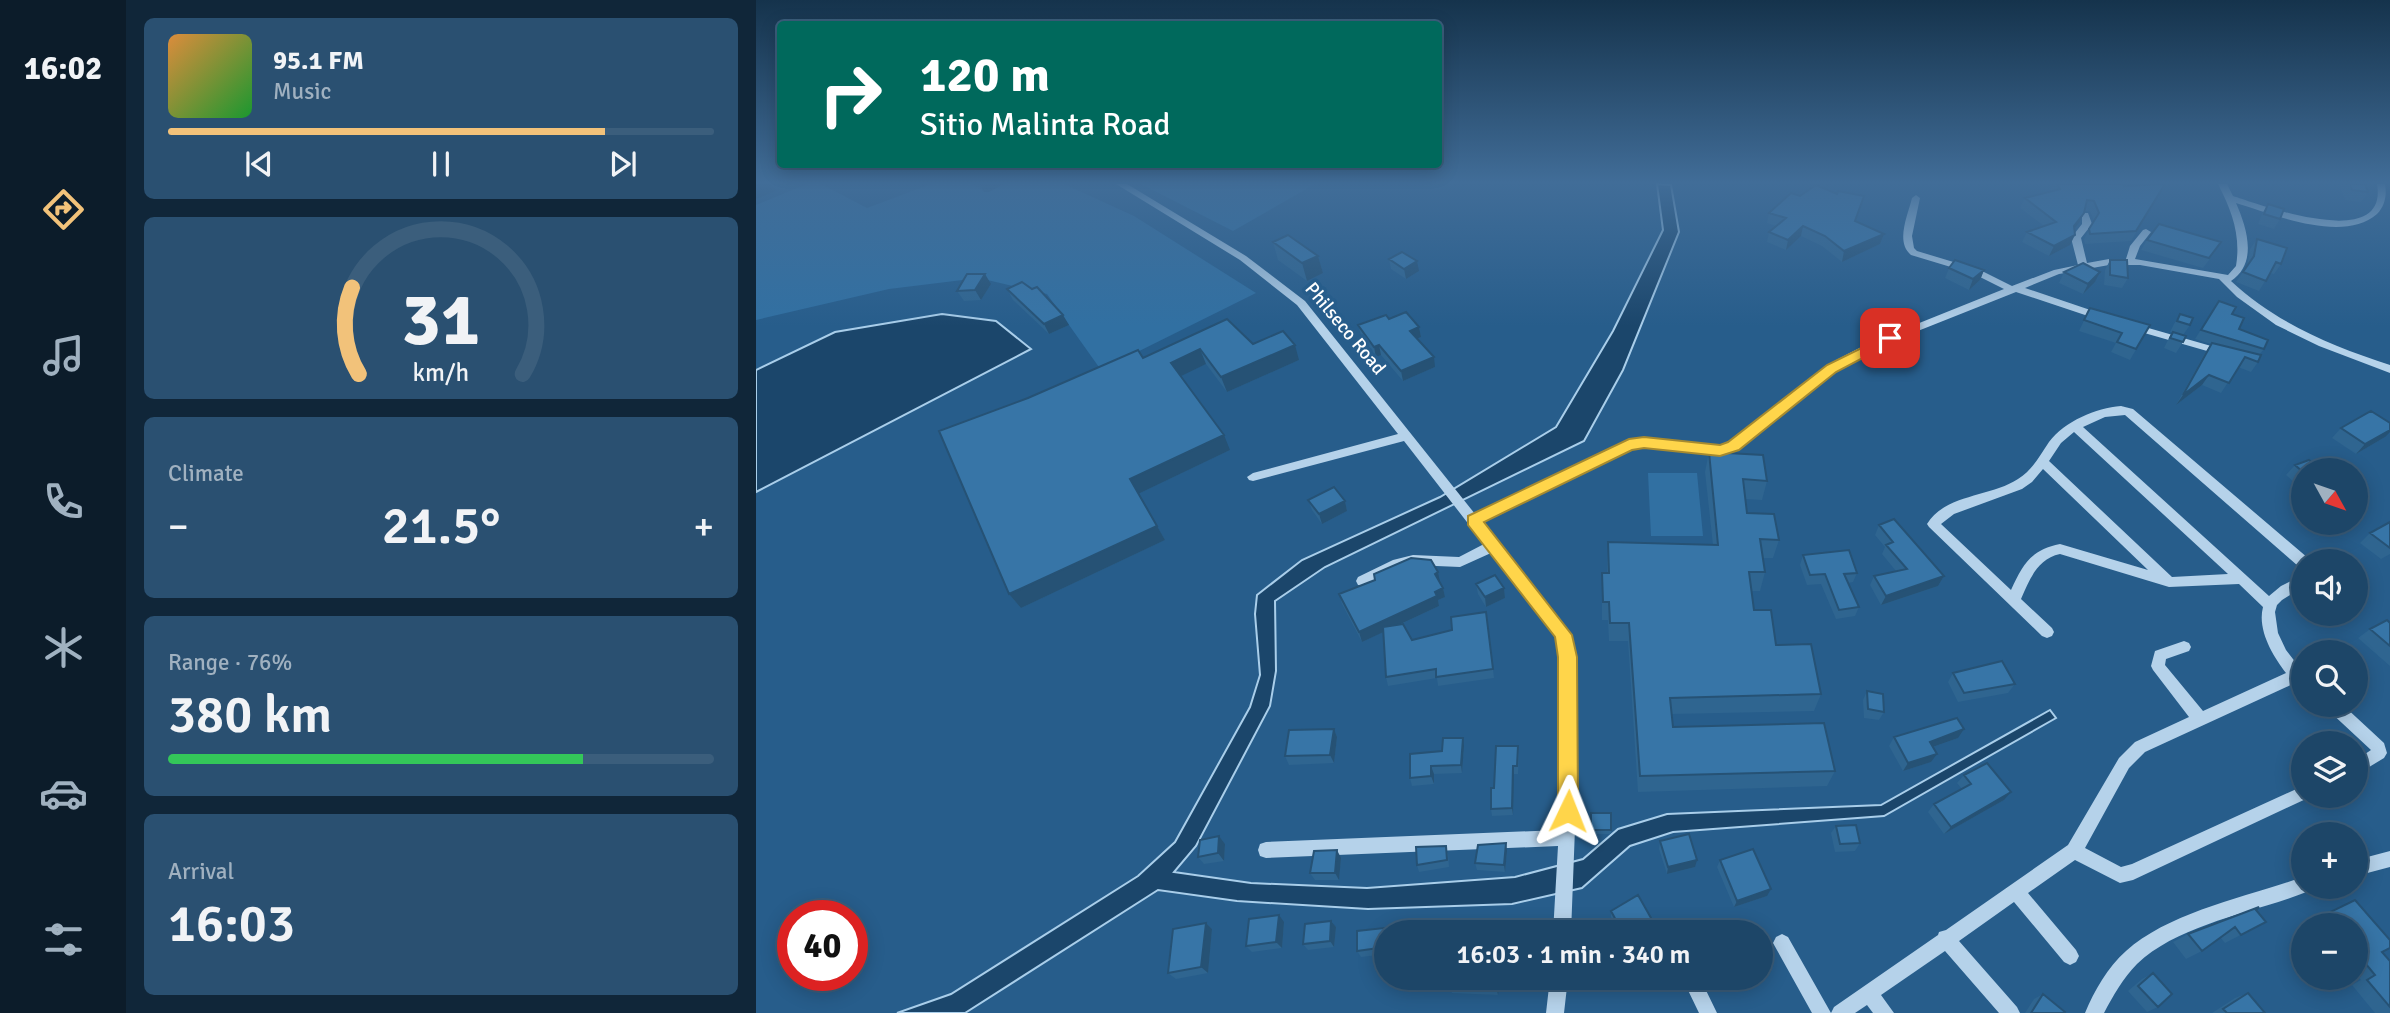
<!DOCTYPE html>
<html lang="en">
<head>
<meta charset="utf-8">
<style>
	:root { --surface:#1d4668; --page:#2a5071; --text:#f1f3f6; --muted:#a0b1c0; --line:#3b5e7c; --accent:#f2c27a }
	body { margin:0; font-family:Signika,sans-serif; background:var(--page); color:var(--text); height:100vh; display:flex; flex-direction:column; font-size:26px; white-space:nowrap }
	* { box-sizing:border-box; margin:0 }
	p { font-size:23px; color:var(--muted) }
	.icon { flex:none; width:38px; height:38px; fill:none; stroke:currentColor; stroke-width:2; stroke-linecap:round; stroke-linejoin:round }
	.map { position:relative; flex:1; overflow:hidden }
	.drawer { display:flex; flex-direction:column; gap:18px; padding:18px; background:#102639; width:630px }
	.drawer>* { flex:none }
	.top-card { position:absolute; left:21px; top:21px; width:665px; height:147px; border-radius:7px; box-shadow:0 4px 18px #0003,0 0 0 2px var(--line); background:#00695c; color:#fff; overflow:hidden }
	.needle { width:46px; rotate:130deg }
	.tools { position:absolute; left:1535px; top:458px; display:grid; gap:14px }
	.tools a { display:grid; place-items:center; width:77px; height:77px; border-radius:50%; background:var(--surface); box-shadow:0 4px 18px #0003,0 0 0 2px var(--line); font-size:35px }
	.speed { position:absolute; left:21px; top:900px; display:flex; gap:14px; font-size:35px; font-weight:700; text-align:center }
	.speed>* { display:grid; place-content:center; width:91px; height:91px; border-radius:50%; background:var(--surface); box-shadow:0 4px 18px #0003,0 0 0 2px var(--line); line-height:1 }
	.speed .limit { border:10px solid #d22; background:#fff; color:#111 }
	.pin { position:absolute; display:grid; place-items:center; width:60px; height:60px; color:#fff; margin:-30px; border-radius:14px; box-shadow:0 4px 10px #0006 }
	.me { position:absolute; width:77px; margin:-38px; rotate:2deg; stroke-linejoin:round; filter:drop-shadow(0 0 5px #0008) }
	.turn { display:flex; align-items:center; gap:24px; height:147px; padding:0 28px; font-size:32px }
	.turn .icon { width:91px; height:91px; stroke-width:2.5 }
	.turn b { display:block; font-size:49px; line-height:60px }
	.big { font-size:52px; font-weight:600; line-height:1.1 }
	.drawer .card { flex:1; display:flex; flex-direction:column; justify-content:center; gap:10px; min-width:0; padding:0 24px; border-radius:10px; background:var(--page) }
	.drawer .dial { align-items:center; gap:0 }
	.dial svg { height:182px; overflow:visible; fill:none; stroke:var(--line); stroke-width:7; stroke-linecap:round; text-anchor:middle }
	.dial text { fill:var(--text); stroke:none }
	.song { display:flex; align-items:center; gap:21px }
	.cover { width:84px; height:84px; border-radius:10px; background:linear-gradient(135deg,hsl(30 70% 55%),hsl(130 70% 35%)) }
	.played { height:7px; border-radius:4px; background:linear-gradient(90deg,var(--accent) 80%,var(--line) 80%) }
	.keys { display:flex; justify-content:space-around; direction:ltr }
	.heat { display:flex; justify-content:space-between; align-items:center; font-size:38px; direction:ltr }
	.charge { height:10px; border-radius:5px; background:linear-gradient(90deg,#34c759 76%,var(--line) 0) }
	.trip { position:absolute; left:618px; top:920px; width:399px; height:70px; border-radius:35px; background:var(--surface); box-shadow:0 4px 18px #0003,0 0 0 2px var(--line); font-weight:600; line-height:70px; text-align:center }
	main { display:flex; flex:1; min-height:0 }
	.tabs { display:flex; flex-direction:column; width:126px; justify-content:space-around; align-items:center; background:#0c1c2a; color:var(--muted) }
	.tabs .icon { width:49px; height:49px }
	.tabs .current { color:var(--accent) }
	.tabs b { font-size:32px; color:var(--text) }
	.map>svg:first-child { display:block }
	.green { fill:#3170a2 }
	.water { fill:#1b466b; stroke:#a9ceea; stroke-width:2 }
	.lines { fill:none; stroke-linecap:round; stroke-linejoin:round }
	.minor { fill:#b5d2ea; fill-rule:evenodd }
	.wall { fill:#2f6590 }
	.shaded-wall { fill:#265275 }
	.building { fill:#3775a7; stroke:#265275; stroke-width:2 }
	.route { fill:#ffd54a; stroke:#a68a30; stroke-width:2 }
	.labels { text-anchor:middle; stroke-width:7; stroke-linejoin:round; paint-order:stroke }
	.street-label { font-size:19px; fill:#fff; stroke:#275d8b }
</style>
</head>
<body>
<main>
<nav class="tabs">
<b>16:02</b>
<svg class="icon current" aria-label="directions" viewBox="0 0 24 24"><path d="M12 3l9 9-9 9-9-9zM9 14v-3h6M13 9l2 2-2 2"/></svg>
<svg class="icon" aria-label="music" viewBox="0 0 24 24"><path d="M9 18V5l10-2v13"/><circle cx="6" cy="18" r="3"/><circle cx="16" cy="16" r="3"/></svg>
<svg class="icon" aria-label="phone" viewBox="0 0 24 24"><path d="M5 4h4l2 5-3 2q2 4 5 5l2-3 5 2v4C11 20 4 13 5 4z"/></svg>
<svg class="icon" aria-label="climate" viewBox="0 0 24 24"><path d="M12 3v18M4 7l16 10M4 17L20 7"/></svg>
<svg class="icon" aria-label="car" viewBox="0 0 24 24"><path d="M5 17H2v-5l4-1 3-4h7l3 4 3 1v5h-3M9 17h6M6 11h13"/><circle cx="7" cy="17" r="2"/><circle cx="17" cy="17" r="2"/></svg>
<svg class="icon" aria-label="filters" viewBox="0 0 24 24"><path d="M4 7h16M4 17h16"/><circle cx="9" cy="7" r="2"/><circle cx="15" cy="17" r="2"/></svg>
</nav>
<section class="drawer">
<div class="card">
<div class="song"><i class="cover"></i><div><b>95.1 FM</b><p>Music</p></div></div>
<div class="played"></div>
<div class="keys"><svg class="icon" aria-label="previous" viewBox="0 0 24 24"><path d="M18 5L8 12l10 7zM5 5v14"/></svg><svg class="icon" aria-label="pause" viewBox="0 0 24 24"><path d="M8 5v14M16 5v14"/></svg><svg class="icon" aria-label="next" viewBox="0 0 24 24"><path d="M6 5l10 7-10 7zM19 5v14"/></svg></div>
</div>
<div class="card dial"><svg viewBox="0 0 100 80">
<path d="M14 69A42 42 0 1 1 86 69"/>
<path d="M14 69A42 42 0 0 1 11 31" stroke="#f2c27a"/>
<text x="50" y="56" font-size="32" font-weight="700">31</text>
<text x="50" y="72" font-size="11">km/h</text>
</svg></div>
<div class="card"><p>Climate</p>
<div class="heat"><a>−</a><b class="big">21.5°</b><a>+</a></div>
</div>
<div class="card"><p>Range · 76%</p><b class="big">380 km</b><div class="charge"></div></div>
<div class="card"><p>Arrival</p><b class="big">16:03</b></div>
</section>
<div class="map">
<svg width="1634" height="1013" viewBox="0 0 1634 1013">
	<rect width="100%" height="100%" fill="#275d8b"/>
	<path class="green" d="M51 184H65L111 208 175 184H308L378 216 500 293 345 370 291 294 223 278 133 289 0 320V205Z
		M385 184H559L477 231Z
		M892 473H941L947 536H895Z"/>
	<path class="water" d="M901 184 915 185 923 232 867 370 828 441 569 567 519 601 520 671 514 706 440 846 418 872 495 883 611 888 759 877 827 859 862 829 911 814 1125 805 1294 710 1300 718 1128 816 917 832 874 846 826 888 756 904 612 909 481 901 402 890 209 1013H141L195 994 382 876 419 842 494 707 504 675 499 614 501 595 546 560 684 497 800 427 857 331 907 230Z
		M186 314 240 321 275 349 0 492V370L79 332Z"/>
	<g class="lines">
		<path class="minor" d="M360 184H371L490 256 549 301 719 514 873 441H899L952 446 973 443 1071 365 1111 344 1248 289 1218 274 1155 255C1139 242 1152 215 1156 198L1160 195 1164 198 1156 236 1158 248 1161 251 1224 270 1256 286 1298 270 1322 265 1315 238 1326 224V213H1332L1336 224 1325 238 1331 263 1353 259H1370L1374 246 1387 230 1390 229 1395 232 1384 246 1379 259 1472 275 1480 266C1485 236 1476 211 1462 184H1471L1477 196C1505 205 1633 253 1621 184H1629C1631 195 1629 206 1621 214 1587 244 1517 214 1480 203 1491 228 1502 263 1475 281 1520 323 1576 346 1634 365V373L1563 346 1520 325 1481 297 1463 279 1384 265H1353L1303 274 1269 288 1352 316V320H1344L1260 292 1119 348 1079 371 981 449 952 454 899 449H875L725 522 742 541 814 635 818 657 821 776 815 933H797L802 846 510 858 504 856 502 850 504 844 510 842 803 830 805 776 804 657 801 637 735 553 704 567 657 565 645 568 612 585 607 586 602 585 600 581 602 577 637 560 657 555 703 557 728 544 648 441 497 481 493 480 491 477 497 473 642 434 541 305 484 260Z
			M1375 323 1469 350 1470 352 1465 355 1371 328V324Z
			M1365 406 1377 409 1552 558 1553 562H1547V567L1542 566 1369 415 1349 417 1327 427 1513 596 1525 586 1547 575V587L1526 600 1521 605 1519 612 1522 633 1530 650 1547 672V685L1539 683 1389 752 1373 768 1329 848 1365 867 1376 864 1547 786V796H1553L1552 798 1377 880 1364 883 1319 860 1272 893 1320 950 1323 956 1320 962 1314 965 1308 962 1258 902 1203 941 1261 1007 1264 1013H1243L1189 951 1125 995 1138 1013H1117L1111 1005 1099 1013H1075L1078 1007 1182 935 1183 932 1190 930 1312 845 1363 758 1379 742 1433 717 1397 670 1395 666 1399 651 1428 641 1433 643 1435 647 1433 651 1410 659 1409 665 1447 711 1530 673C1517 656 1501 630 1507 607L1483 584 1413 587 1304 554C1281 559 1274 579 1265 599L1296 628 1298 632 1296 636 1291 638 1286 636 1173 527 1171 524C1189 494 1235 497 1262 479 1277 470 1284 455 1293 442 1309 421 1340 408 1365 406ZM1318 432 1472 574 1416 577 1293 461 1305 443ZM1287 469 1392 570 1304 544C1275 550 1267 564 1255 590L1185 524 1198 514 1266 489 1276 482Z
			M1570 705H1587L1628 743 1631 753 1628 758 1600 775V760L1615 750 1572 710Z
			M1634 851V867L1600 876V860Z
			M1547 877V887H1554L1553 891C1499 913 1424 923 1381 964 1367 978 1357 996 1348 1013H1329C1338 991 1352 967 1370 951 1413 912 1493 896 1547 877Z
			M1026 934 1032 937 1075 1013H1056L1017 943 1020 937Z
			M794 978H812L808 1013H790Z
			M932 978H944L961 1013H943L929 984Z"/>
	</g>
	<path class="wall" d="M216 184H248L233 192H228Z
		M1297 184H1366L1368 186 1403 194 1375 241 1329 244 1328 239 1338 221 1334 211H1329L1323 223 1318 230 1314 245 1293 256 1266 242 1271 232 1288 226 1264 208 1269 198 1295 191 1294 190Z
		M1583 184H1613L1611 188 1612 192 1605 202 1589 200Z
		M1044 196 1105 206 1100 221 1128 234 1124 244 1086 262 1066 246 1045 236 1030 250 1011 242 1013 232 1020 226 1011 223 1013 213Z
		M1512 204 1524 219 1518 229 1502 224 1506 214Z
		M1501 239 1525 264 1518 274 1514 273 1503 291 1480 282 1491 266 1494 249Z
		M1391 240 1459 252 1447 268 1385 250Z
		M517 242 562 256 567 273 551 281 522 260Z
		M633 259 663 271 650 279 635 269Z
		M1354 260 1372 278 1366 288 1348 285 1349 270Z
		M1193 268 1228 270 1224 280 1213 290 1189 278Z
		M1308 272H1344L1339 282 1327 294 1303 283Z
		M235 284 225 300 208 301 201 291Z
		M251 289 313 325 293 334 257 300Z
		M1463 301 1476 314 1483 329 1508 349 1503 355 1502 362 1495 372 1482 367 1465 393 1446 385 1420 405 1449 353 1455 344 1439 339Z
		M1334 308 1394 325 1374 360 1355 352 1360 343 1323 331Z
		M1424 314 1434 325 1427 335V342L1420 353 1408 348 1416 332H1414L1418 324Z
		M633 319 663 327 665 337 661 339 679 367 647 381 625 355 620 357 605 335 602 325Z
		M497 344 543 360 471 392 450 364 424 376 474 450 382 494 409 540 265 608 253 594 387 358Z
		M1585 428 1629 437 1600 454 1576 438Z
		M953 452 1011 481 1006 500 989 499 991 513 1023 540 1017 558H1007L1009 572 1004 591H995L998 610 1020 645 1065 694 1058 711 916 714 917 727 1079 771 1071 786 882 792 872 641H853L852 620H846V573H851L852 542 957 545 949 472Z
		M1539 465 1547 471V490L1530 475Z
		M552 500 589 501 591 511 566 524 556 510Z
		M1547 501V519L1538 511Z
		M1634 522V554L1625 559 1604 543 1614 533Z
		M1552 523H1589L1584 528 1565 535Z
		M1123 525 1188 576 1182 586 1125 605 1114 585 1118 576 1140 571 1126 554 1129 547 1119 535Z
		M1047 555 1101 573 1097 582 1092 583 1103 607 1099 616 1080 619 1065 584 1051 585 1044 565Z
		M684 582 687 588 689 597 682 600 683 606 643 625 656 640 696 630 730 612 738 678 682 686 681 678 632 686 630 677 627 632 606 642 586 604 583 594Z
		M720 584 748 588 749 598 730 607 722 594Z
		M1634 623V666L1602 638 1614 629Z
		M1197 673 1259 684 1252 693 1202 702 1192 682Z
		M1111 691 1128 712 1123 720 1108 718 1107 700Z
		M578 729 581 737 578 763 533 765 529 756Z
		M1138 737 1202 738 1177 747 1175 762 1147 771 1133 746Z
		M708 746 706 773 678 774V784L656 786 654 778 686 751Z
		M762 746 763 754 762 774H758L757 815 736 816 735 809 738 788Z
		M1208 775 1248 800 1188 834 1172 812 1178 804 1206 789 1201 783Z
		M835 813H855V834H835Z
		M1080 826 1104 843 1099 851 1079 852 1075 833Z
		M463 836 469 844 468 861 448 864 442 857Z
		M904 841 939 867 911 874 903 849Z
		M751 851 749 872 721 870 719 863Z
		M692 853 693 867 663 872 661 865Z
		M585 858 583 880H559L554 873Z
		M964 860 1011 896 978 907 961 867Z
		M1599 900 1626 952 1634 961V1013H1619L1596 985 1605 980 1600 974V926H1558L1555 922Z
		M1500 910 1510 922 1469 943 1464 937 1446 951 1430 959 1417 942 1432 934Z
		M855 911 895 918 894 925 881 933H863L855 917Z
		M575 921 580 927 578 947 552 950 547 944Z
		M528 922 526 948 496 952 490 946Z
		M450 923 456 929 452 973 420 979 412 973Z
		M630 933V954L605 957 601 951Z
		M1397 973 1402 1007 1391 1012 1372 991 1386 979Z
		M695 978H745L742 995 696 993 694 988Z
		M1492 993 1509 1013H1456L1479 998Z
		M1287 994 1308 1013H1269L1278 999Z"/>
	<path class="shaded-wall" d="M0 184H16L20 191 0 199Z
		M224 184H248L233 192H228Z
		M1328 213 1323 223 1313 236 1318 226Z
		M1047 226 1045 236 1030 250 1032 240Z
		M1128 234 1124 244 1086 262 1088 251Z
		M1319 235 1314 245 1293 256 1298 246Z
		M562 256 567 273 551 281 546 263Z
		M661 261 663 271 650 279 648 269Z
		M1228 270 1224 280 1213 290 1217 279Z
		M1344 272 1339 282 1327 294 1332 284Z
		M229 274 235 284 225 300 219 290Z
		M307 315 313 325 293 334 288 324Z
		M663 327 665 337 656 341 654 331Z
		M539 345 543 360 471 392 465 377Z
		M623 345 625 355 620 357 618 347Z
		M444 349 450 364 421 378 415 363Z
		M678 357 679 367 647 381 645 371Z
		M1453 375 1446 385 1420 405 1427 395Z
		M1634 430V432L1629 437 1600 454 1609 444Z
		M468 435 474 450 382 494 374 479Z
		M589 501 591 511 566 524 563 514Z
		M1580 523H1589L1584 528 1565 535 1575 525Z
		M401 526 409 540 265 608 253 594Z
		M682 572 684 582 680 584 679 574Z
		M1188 576 1182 586 1125 605 1130 596Z
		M687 588 689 597 682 600 683 606 606 642 603 632Z
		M748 588 749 598 730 607 729 597Z
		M578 729 581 737 578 763 574 755Z
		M1208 729 1202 738 1168 750 1174 742Z
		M707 738 708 746 706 773 705 765Z
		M1181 754 1175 762 1147 771 1152 763Z
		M675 766 678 774V784L675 776Z
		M757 766 758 774 757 815 756 808Z
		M1255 792 1248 800 1188 834 1195 827Z
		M463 836 469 844 468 861 462 853Z
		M750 843 751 851 749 872 748 865Z
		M581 850 585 858 583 880 579 873Z
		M941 860 939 867 911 874 912 867Z
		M1015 889 1011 896 978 907 981 901Z
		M523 915 528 922 526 948 520 942Z
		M895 918 894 925 881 933H872Z
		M575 921 580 927 578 947 574 941Z
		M450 923 456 929 452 973 445 967Z
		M743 978H745L742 995 741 990Z"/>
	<path class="building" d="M1301 184H1366L1368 186 1409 184 1380 231 1334 234 1333 229 1343 213 1338 201 1331 200 1328 213 1318 226 1319 235 1298 246 1271 232 1300 222 1269 198 1304 189Z
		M1594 184H1609L1612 192 1596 190Z
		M1060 185 1081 194 1082 191 1108 196 1099 221 1128 234 1088 251 1069 236 1047 226 1032 240 1013 232 1030 218 1013 213 1035 193 1044 196Z
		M1512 204 1528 209 1524 219 1508 214Z
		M1403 224 1465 242 1453 258 1391 240Z
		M532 235 562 256 546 263 517 242Z
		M1501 239 1531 248 1525 264 1520 262 1510 281 1487 272 1498 256Z
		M646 252 661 261 648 269 633 259Z
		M1199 260 1228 270 1217 279 1193 268Z
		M1354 260H1371L1372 278 1354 275Z
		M1327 263 1344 272 1332 284 1308 272Z
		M211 274H229L219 290 201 291Z
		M266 282 276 289 281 287 307 315 288 324 251 289Z
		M1463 301 1480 307 1476 314 1488 318 1483 329 1512 340 1508 349 1445 330Z
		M1334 308 1394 325 1380 349 1361 342 1366 333 1328 320Z
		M650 312 663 327 654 331 678 357 645 371 623 345 618 347 602 325 630 315 633 319Z
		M1424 314 1437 318 1434 325 1421 321Z
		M471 319 497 344 527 331 539 345 465 377 444 349 415 363 468 435 374 479 401 526 253 594 183 431 272 398 382 350 387 358Z
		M1417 332 1430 336 1427 342 1414 338Z
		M1456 343 1505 355 1502 362 1489 357 1473 383 1453 375 1427 395Z
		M1615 411 1634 423V430L1609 444 1585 428Z
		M953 452 1007 455 1011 481 987 479 991 513 1018 514 1023 540 1004 539 1009 572H993L998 610H1015L1020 645 1055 644 1065 694 914 698 917 727 1068 723 1079 771 884 776 873 623H854L853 602H847L846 573H853L852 542 962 545Z
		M1553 460 1566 471H1547V472L1539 465Z
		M578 487 589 501 563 514 552 500Z
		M1138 519 1188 576 1130 596 1118 576 1151 569 1130 545 1137 542 1123 525Z
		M1634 522V548L1614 533Z
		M1093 550 1101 573 1088 574 1103 607 1083 610 1069 574 1054 575 1047 555Z
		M655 558 675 560 682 572 679 574 687 588 679 592 681 596 603 632 583 594 619 580 618 574Z
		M739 575 748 588 729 597 720 584Z
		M730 612 737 669 680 677V669L630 677 627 627 647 624 656 640 696 630 695 617Z
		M1631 620 1634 623V646L1614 629Z
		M1246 661 1259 684 1208 693 1197 673Z
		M1111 691 1127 694 1128 712 1112 709Z
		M1201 718 1208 729 1174 742 1181 754 1152 763 1138 737Z
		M578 729 574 755 529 756 533 730Z
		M687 738H707L705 765 675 766V776L654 778V754L686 751Z
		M740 746H762L761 766H757L756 808 735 809V788H738Z
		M1231 763 1255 792 1195 827 1178 804 1215 784 1208 775Z
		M835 813H855V830H835Z
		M1100 825 1104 843 1084 844 1080 826Z
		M933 834 941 860 912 867 904 841Z
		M463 836 462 853 442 857 444 840Z
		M750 843 748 865 719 863 722 845Z
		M690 846 691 860 661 865 660 847Z
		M997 849 1015 889 981 901 964 860Z
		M581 850 579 873H554L558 851Z
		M882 895 895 918 872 933H867L855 911Z
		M1599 900 1634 940V948L1626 952 1634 961V1007L1611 980 1619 975 1600 952V926H1577L1568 915Z
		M1503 907 1500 910 1510 922 1485 935 1479 927 1446 951 1432 934Z
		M523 915 520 942 490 946 493 919Z
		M575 921 574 941 547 944 549 924Z
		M711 922 751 925 749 933H637L678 929V926L710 930Z
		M450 923 445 967 412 973 417 929Z
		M628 928V934H630V947L601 951V931Z
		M1397 973 1416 994 1402 1007 1382 986Z
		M695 978H743L741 990 694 988Z
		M1492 993 1509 1013H1471L1467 1009Z
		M1287 994 1309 1012 1308 1013H1275Z"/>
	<linearGradient id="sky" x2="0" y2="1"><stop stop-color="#15334c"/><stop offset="0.56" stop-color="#416d98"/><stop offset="1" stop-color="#416d98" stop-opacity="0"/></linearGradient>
	<rect width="1634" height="326" fill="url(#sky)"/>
	<path class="route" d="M1134 334 1141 338 1139 341 1080 372 983 450 964 456 888 448 876 450 728 522 816 635 821 657 822 811 819 818 812 821 805 818 802 811V657L799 637 712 525V516L873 439 888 437 964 445 972 442 1071 365Z"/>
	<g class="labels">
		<g class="street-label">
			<text transform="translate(590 328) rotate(50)" y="7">Philseco Road</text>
		</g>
	</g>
</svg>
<div class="tools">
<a><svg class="needle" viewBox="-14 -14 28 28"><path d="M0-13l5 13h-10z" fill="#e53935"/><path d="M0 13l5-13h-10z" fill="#a0b1c0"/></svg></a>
<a><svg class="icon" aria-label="sound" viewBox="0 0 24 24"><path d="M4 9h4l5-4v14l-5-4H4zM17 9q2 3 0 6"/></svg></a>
<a><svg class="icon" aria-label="search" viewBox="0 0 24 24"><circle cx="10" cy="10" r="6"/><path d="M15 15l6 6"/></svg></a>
<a><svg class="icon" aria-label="layers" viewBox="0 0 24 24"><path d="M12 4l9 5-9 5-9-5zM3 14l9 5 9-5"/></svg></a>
<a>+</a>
<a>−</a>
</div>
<div class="speed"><div class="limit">40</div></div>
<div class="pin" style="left:1134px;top:338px;background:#d93025"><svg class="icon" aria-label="arrive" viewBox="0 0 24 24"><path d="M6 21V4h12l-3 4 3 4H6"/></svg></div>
<svg class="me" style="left:812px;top:811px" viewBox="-20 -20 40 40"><path d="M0-17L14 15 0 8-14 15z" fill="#ffd54a" stroke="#fff" stroke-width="4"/></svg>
<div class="trip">16:03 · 1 min · 340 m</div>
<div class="top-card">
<div class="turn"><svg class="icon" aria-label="right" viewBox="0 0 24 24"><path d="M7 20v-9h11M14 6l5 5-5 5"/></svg><div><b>120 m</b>Sitio Malinta Road</div></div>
</div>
</div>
</main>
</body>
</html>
